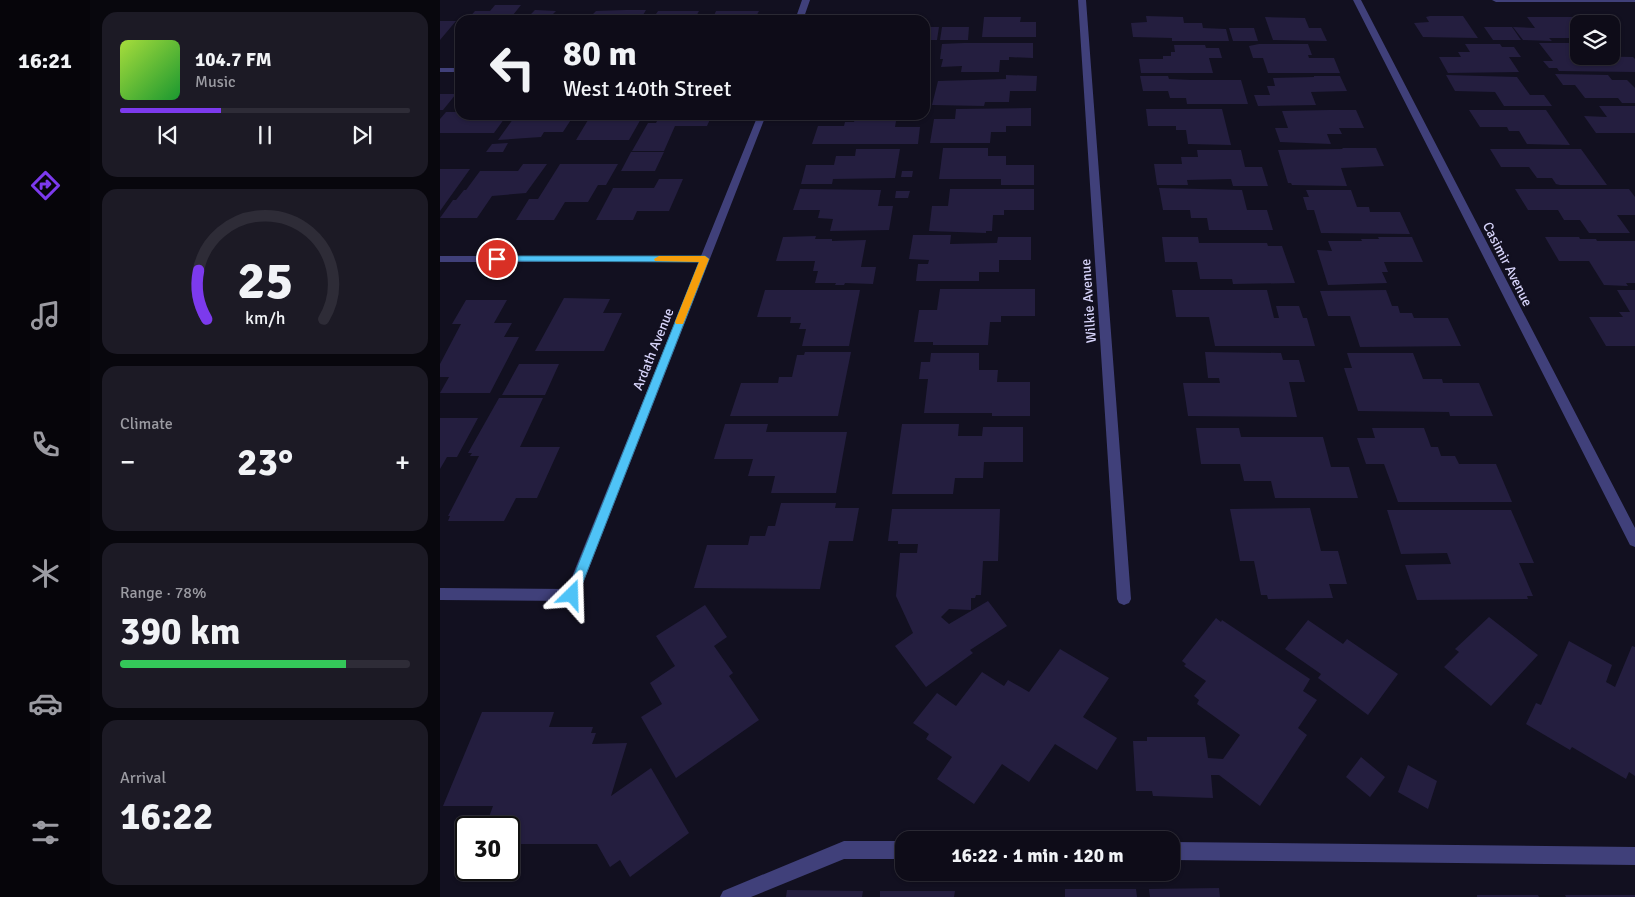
<!DOCTYPE html>
<html lang="en">
<head>
<meta charset="utf-8">
<style>
	:root { --surface:#0e0c18; --page:#1c1a25; --text:#f1f3f6; --muted:#9b9ba2; --line:#2e2c37; --accent:#7c3aed }
	body { margin:0; font-family:Signika,sans-serif; background:var(--page); color:var(--text); height:100vh; display:flex; flex-direction:column; font-size:19px; white-space:nowrap }
	* { box-sizing:border-box; margin:0 }
	p { font-size:16px; color:var(--muted) }
	.icon { flex:none; width:28px; height:28px; fill:none; stroke:currentColor; stroke-width:2; stroke-linecap:round; stroke-linejoin:round }
	.map { position:relative; flex:1; overflow:hidden }
	.drawer { display:flex; flex-direction:column; gap:12px; padding:12px; background:#08070d; width:350px }
	.drawer>* { flex:none }
	.hud { position:absolute; left:15px; top:15px; width:475px; height:105px; border-radius:15px; box-shadow:0 1px 4px #0004,0 0 0 1px var(--line); background:#0e0c18; color:var(--text); overflow:hidden }
	.fabs { position:absolute; left:1130px; top:15px; display:grid; gap:10px }
	.fabs a { display:grid; place-items:center; width:50px; height:50px; border-radius:10px; background:var(--surface); box-shadow:0 1px 4px #0004,0 0 0 1px var(--line); font-size:25px }
	.speed { position:absolute; left:15px; top:816px; display:flex; gap:10px; font-size:25px; font-weight:700; text-align:center }
	.speed>* { display:grid; place-content:center; width:65px; height:65px; border-radius:50%; background:var(--surface); box-shadow:0 1px 4px #0004,0 0 0 1px var(--line); line-height:1 }
	.speed .limit { border:2px solid #111; border-radius:8px; background:#fff; color:#111 }
	.pin { position:absolute; display:grid; place-items:center; width:42px; height:42px; color:#fff; margin:-21px; border:2px solid #fff; border-radius:50%; box-shadow:0 1px 5px #0007 }
	.me { position:absolute; width:55px; margin:-28px; rotate:22deg; stroke-linejoin:round; filter:drop-shadow(0 0 4px #0008) }
	.turn { display:flex; align-items:center; gap:18px; height:105px; padding:0 25px; font-size:22px }
	.turn .icon { width:65px; height:65px; stroke-width:2.5 }
	.turn b { display:block; font-size:35px; line-height:42px }
	.big { font-size:38px; font-weight:700; line-height:1.1 }
	.drawer .card { flex:1; display:flex; flex-direction:column; justify-content:center; gap:8px; min-width:0; padding:0 18px; border-radius:15px; background:var(--page) }
	.drawer .dial { align-items:center; gap:0 }
	.dial svg { height:130px; overflow:visible; fill:none; stroke:var(--line); stroke-width:7; stroke-linecap:round; text-anchor:middle }
	.dial text { fill:var(--text); stroke:none }
	.song { display:flex; align-items:center; gap:15px }
	.cover { width:60px; height:60px; border-radius:8px; background:linear-gradient(135deg,hsl(80 70% 55%),hsl(130 70% 35%)) }
	.played { height:5px; border-radius:2px; background:linear-gradient(90deg,var(--accent) 35%,var(--line) 35%) }
	.keys { display:flex; justify-content:space-around; direction:ltr }
	.heat { display:flex; justify-content:space-between; align-items:center; font-size:28px; direction:ltr }
	.charge { height:8px; border-radius:4px; background:linear-gradient(90deg,#34c759 78%,var(--line) 0) }
	.trip { position:absolute; left:455px; top:831px; width:285px; height:50px; border-radius:15px; background:var(--surface); box-shadow:0 1px 4px #0004,0 0 0 1px var(--line); font-weight:700; line-height:50px; text-align:center }
	main { display:flex; flex:1; min-height:0 }
	.dock { display:flex; flex-direction:column; width:90px; justify-content:space-around; align-items:center; background:#06050a; color:var(--muted) }
	.dock .icon { width:35px; height:35px }
	.dock .selected { color:var(--accent) }
	.dock b { font-size:22px; color:var(--text) }
	.map>svg:first-child { display:block }
	.building { fill:#241e3f }
	.lines { fill:none; stroke-linecap:round; stroke-linejoin:round }
	.service { fill:#40407a; fill-rule:evenodd }
	.minor { fill:#40407a; fill-rule:evenodd }
	.route { fill:#4fc3f7; stroke:#337fa1 }
	.slow { fill:#f59e0b }
	.labels { text-anchor:middle; stroke-width:5; stroke-linejoin:round; paint-order:stroke }
	.street-label { font-size:14px; fill:#d7d4fa; stroke:#121020 }
</style>
</head>
<body>
<main>
<nav class="dock">
<b>16:21</b>
<svg class="icon selected" aria-label="directions" viewBox="0 0 24 24"><path d="M12 3l9 9-9 9-9-9zM9 14v-3h6M13 9l2 2-2 2"/></svg>
<svg class="icon" aria-label="music" viewBox="0 0 24 24"><path d="M9 18V5l10-2v13"/><circle cx="6" cy="18" r="3"/><circle cx="16" cy="16" r="3"/></svg>
<svg class="icon" aria-label="phone" viewBox="0 0 24 24"><path d="M5 4h4l2 5-3 2q2 4 5 5l2-3 5 2v4C11 20 4 13 5 4z"/></svg>
<svg class="icon" aria-label="climate" viewBox="0 0 24 24"><path d="M12 3v18M4 7l16 10M4 17L20 7"/></svg>
<svg class="icon" aria-label="car" viewBox="0 0 24 24"><path d="M5 17H2v-5l4-1 3-4h7l3 4 3 1v5h-3M9 17h6M6 11h13"/><circle cx="7" cy="17" r="2"/><circle cx="17" cy="17" r="2"/></svg>
<svg class="icon" aria-label="filters" viewBox="0 0 24 24"><path d="M4 7h16M4 17h16"/><circle cx="9" cy="7" r="2"/><circle cx="15" cy="17" r="2"/></svg>
</nav>
<section class="drawer">
<div class="card">
<div class="song"><i class="cover"></i><div><b>104.7 FM</b><p>Music</p></div></div>
<div class="played"></div>
<div class="keys"><svg class="icon" aria-label="previous" viewBox="0 0 24 24"><path d="M18 5L8 12l10 7zM5 5v14"/></svg><svg class="icon" aria-label="pause" viewBox="0 0 24 24"><path d="M8 5v14M16 5v14"/></svg><svg class="icon" aria-label="next" viewBox="0 0 24 24"><path d="M6 5l10 7-10 7zM19 5v14"/></svg></div>
</div>
<div class="card dial"><svg viewBox="0 0 100 80">
<path d="M14 69A42 42 0 1 1 86 69"/>
<path d="M14 69A42 42 0 0 1 9 39" stroke="#7c3aed"/>
<text x="50" y="56" font-size="32" font-weight="700">25</text>
<text x="50" y="72" font-size="11">km/h</text>
</svg></div>
<div class="card"><p>Climate</p>
<div class="heat"><a>−</a><b class="big">23°</b><a>+</a></div>
</div>
<div class="card"><p>Range · 78%</p><b class="big">390 km</b><div class="charge"></div></div>
<div class="card"><p>Arrival</p><b class="big">16:22</b></div>
</section>
<div class="map">
<svg width="1195" height="897" viewBox="0 0 1195 897">
	<rect width="100%" height="100%" fill="#121020"/>
	<path class="building" d="M55 5H81L69 20H27L35 11H50Z
		M95 10 116 11 113 14 142 15 138 20H85Z
		M186 10H206L200 20H147L156 11Z
		M218 11H259L254 20H212Z
		M276 11H319L314 20H272Z
		M706 16 743 17 744 23H762L763 28 786 29 789 41H732V38L693 37 691 23 707 22Z
		M990 16H1023L1038 38 983 37 974 23 989 22 986 17Z
		M426 17H462V20H425Z
		M544 17H581L580 22H596V37H542Z
		M825 17 865 18 869 28H881L887 41 833 40Z
		M1087 17H1143L1148 24H1139V38H1109L1112 41 1083 40 1073 27 1095 28Z
		M0 21H16L0 40Z
		M485 27H499L497 40H485Z
		M502 27H529L528 40H500Z
		M1044 27H1072L1081 40H1053Z
		M789 28H814L818 41H793Z
		M524 43H593V58L569 57V60H560L559 72H521L522 66 501 67 503 59H500L502 44Z
		M1099 43H1139V56L1193 57 1195 59V72L1119 71 1117 68H1109L1103 61H1113Z
		M819 44H868L872 55H868L869 58H894L900 73H828L823 58H813L809 46Z
		M1025 44H1060L1062 47H1074L1081 57H1069L1079 72 1008 73 999 57H1021L1018 52H1030Z
		M734 45H765L766 48H779L782 58H769L773 73H701L699 59H723V56H731V52H735Z
		M1115 74 1168 75 1172 80H1187L1195 88V103H1182L1178 98H1145L1135 85H1123Z
		M566 75 597 76 596 91H570L569 102H545L544 106 492 105 498 81 566 79Z
		M1006 75 1077 77 1090 95H1104L1112 106H1064L1055 92 1015 91Z
		M700 76H728L729 79 751 80H801L808 104H747L746 98H730L728 91H703Z
		M874 76H900L907 91 871 92 876 105 818 106 814 95H830L827 86H835L833 78 874 77Z
		M0 94H16L3 110H0Z
		M1159 106H1195V133H1156L1144 116 1167 117Z
		M591 108V126H566V132H551L550 143H490L494 119H515L516 109Z
		M706 109H782L791 145 748 144 746 130H736V126H708Z
		M889 110H916L924 128H899L902 134H887L891 144 840 142 835 128H848L842 111Z
		M1029 110H1106L1130 145 1087 144 1079 131H1069L1067 127H1040Z
		M6 112H20V115H67L54 133H0V119Z
		M76 115H134L123 132H104L101 137 58 140Z
		M151 115H189L188 117H202L189 140H136Z
		M220 115H272L267 126H235L224 151H192L208 123H216Z
		M416 115H457L455 127H480L478 144H372L378 126H404L405 122H414Z
		M68 143 63 152H46L52 144Z
		M503 148H548V156H566V165H594V185H561V179H499Z
		M902 148H936L944 166 901 168 907 186 852 185 851 183H848L838 150 903 149Z
		M416 149H460L455 178 393 179 392 184H361L366 165H394L396 156H415Z
		M1050 149H1141L1167 185H1120L1116 184 1112 178H1097L1089 167H1061Z
		M757 150H801L805 167H822L828 186H793L791 179 747 180 748 185H717L714 164H742L741 157H758Z
		M191 152H224L215 171H181Z
		M83 164H107L86 193 52 196 37 218H0L13 200H16L24 190H26L40 171H78Z
		M120 164H178L166 185H158L148 202H125L114 220H76L89 199H98Z
		M0 169H30L0 211Z
		M462 171H473L472 177H461Z
		M219 179H243L229 211H197L193 220H156L173 188H214Z
		M719 188 802 190 807 210H827L833 230H769L767 218H751L750 210H723Z
		M360 189 441 190 438 206H453L449 230 390 231 393 219 378 218 380 210H353Z
		M510 189H594V210H564V215H553L552 231H546V233L489 231 492 206H508Z
		M1075 189H1189L1195 197V215H1177L1190 233H1149L1140 220H1124L1118 210H1088Z
		M866 190H911L917 207H929L930 212H960L970 234 881 233 874 210H867L863 197H869Z
		M456 191H470L468 198H455Z
		M473 235H511L510 244 557 243 558 237H591V260H559V272H539V281H476L478 264H488L489 260 469 259Z
		M376 236 375 239H392V241L426 240 421 267H436L433 284 405 283 404 285H395L396 283H375L378 271H373L375 261H336L343 237Z
		M722 237H758L759 243H827L828 246H842L855 283 793 284 792 279H760L757 262H725Z
		M938 237H972L983 262H944L948 272H942L947 283 888 285 877 250 892 251 888 241H922L921 239H939Z
		M1105 237H1139L1140 239H1156L1157 241H1195V283H1186L1188 286 1164 285 1149 261H1119Z
		M500 289H595V316H561V322H550L548 345H493V342H474L479 310H497Z
		M325 290H420L409 346H362L366 329H359L361 323H350L351 317H317Z
		M732 290H827L834 318H839L836 306H859L863 318H867L875 346H775L769 317H736Z
		M946 290 952 306H958L960 313H972L974 318H1008L1021 346 920 347 910 316H888L880 291Z
		M1177 290H1195V346H1166L1149 317H1183L1179 312H1190Z
		M124 298 170 299 163 313H182L164 351H95Z
		M26 300H67L54 323H72L64 337H79L50 393H0L9 377H0V364L21 324H12Z
		M365 352H411L398 416H290L301 383H338L339 377H352L357 355H364Z
		M765 352 841 353 843 360H859L865 382H849L857 417 748 416 743 383H780L779 378H768Z
		M491 353H539V370H558L557 382H590V416H552V413H484L488 379H479L481 362H490Z
		M907 353H973L983 379H1002L1003 383H1039L1053 416H1010L1009 412 918 411 904 368H912Z
		M79 364H119L105 395H62Z
		M59 398H103L80 447H120L97 498H76L64 521H8L10 516H8L39 456H30L32 453H28Z
		M0 418H38L17 457H7L0 469Z
		M285 424H328L326 432H407L396 493H331L335 476H308L313 459H274Z
		M462 424H519L518 436H542L543 427H583V462H544L543 478H515L513 494H452Z
		M756 428H799L801 437H883L891 467H909L918 498H835L831 481H804L800 464H761Z
		M932 428H984L991 447H998L1001 456H1015L1019 464H1056L1072 502H958L944 464H926L917 438H935Z
		M341 503H396L395 508H419L413 541H389L380 589 254 588 267 545H308L310 536H325L328 526H335Z
		M870 508 881 551H898L907 584H889L893 598 828 599 827 595H821L814 561H800L790 509Z
		M452 509H560L558 561H543L541 595H536L535 598H531V610L509 609 501 617 509 624 548 601 567 626 530 650 533 653 486 687 455 646 473 633 456 596 460 553H477L478 544H458V541H448Z
		M947 510H1071L1094 563H1079L1093 596H1087L1088 599 977 600 965 565 1011 564 1007 553 961 554Z
		M265 605 287 637 274 646 293 673 289 676 319 720 236 778 201 717 222 704 210 683 235 666 216 636Z
		M1049 617 1098 655 1051 706 1004 667 1019 652 1015 649Z
		M776 618 781 622 782 620 870 679 863 691 877 700 858 728 867 735 820 806 779 775H771L773 798 713 796 712 791H696L693 741H707V737H765L768 758 783 759 800 735 757 704 759 700 754 696 766 681 744 666 746 664 742 661Z
		M868 620 903 644 907 639 958 674 928 715 878 678 881 674 845 649Z
		M1129 641 1172 665 1166 682 1175 687 1192 646 1195 647V776L1189 772 1186 779 1132 747 1130 750 1086 724 1096 703 1101 705Z
		M620 649 669 678 643 717 677 738 657 770 615 744 589 782 562 764 534 804 497 779 512 757 486 739 489 734 473 723 497 693 516 706 542 672 564 686 568 680 589 692Z
		M42 712H114L109 727H153L151 733H156L152 744 187 743 171 796 211 768 249 833 190 877 180 860 170 867 157 844H69V828H45L53 806H3Z
		M921 757 945 777 930 797 906 777Z
		M968 765 997 781 988 809 958 792Z
		M779 888 780 897H710L709 889Z
		M625 889H696L697 897H625Z
		M347 890 423 891 422 897H346Z
		M440 891H515L514 897H440Z
		M1037 895H1098L1099 897H1037Z
		M1125 895H1195V897H1126Z"/>
	<g class="lines">
		<path class="service" d="M404 841H464V859H404L311 897H280L283 891Z
			M731 842 1195 847V865L731 860Z"/>
		<path class="minor" d="M362 0H370L363 20H355Z
			M638 0H646L691 599 689 603 684 605 679 603 677 599Z
			M913 0H921L1195 528V547L1190 545Z
			M1052 0H1195V2H1056Z
			M0 68H20V72H0Z
			M318 115H326L137 599 132 601 0 600V588L127 589 259 262H0V256H261Z"/>
	</g>
	<path class="route" d="M57 256H265L269 259 138 595 137 599 132 601 127 599 126 595 259 262 53 261 52 259Z"/>
	<path class="slow" d="M219 256H265L269 259 243 324H236L235 322 259 262 215 261 214 259Z"/>
	<g class="labels">
		<g class="street-label">
			<text transform="translate(1068 264) rotate(63)" y="5">Casimir Avenue</text>
			<text transform="translate(648 301) rotate(-94)" y="5">Wilkie Avenue</text>
			<text transform="translate(213 349) rotate(-68)" y="5">Ardath Avenue</text>
		</g>
	</g>
</svg>
<div class="fabs">
<a><svg class="icon" aria-label="layers" viewBox="0 0 24 24"><path d="M12 4l9 5-9 5-9-5zM3 14l9 5 9-5"/></svg></a>
</div>
<div class="speed"><div class="limit">30</div></div>
<div class="pin" style="left:57px;top:259px;background:#d93025"><svg class="icon" aria-label="arrive" viewBox="0 0 24 24"><path d="M6 21V4h12l-3 4 3 4H6"/></svg></div>
<svg class="me" style="left:132px;top:595px" viewBox="-20 -20 40 40"><path d="M0-17L14 15 0 8-14 15z" fill="#4fc3f7" stroke="#fff" stroke-width="4"/></svg>
<div class="trip">16:22 · 1 min · 120 m</div>
<div class="hud">
<div class="turn"><svg class="icon" aria-label="left" viewBox="0 0 24 24"><path d="M17 20v-9H6M10 6l-5 5 5 5"/></svg><div><b>80 m</b>West 140th Street</div></div>
</div>
</div>
</main>
</body>
</html>
